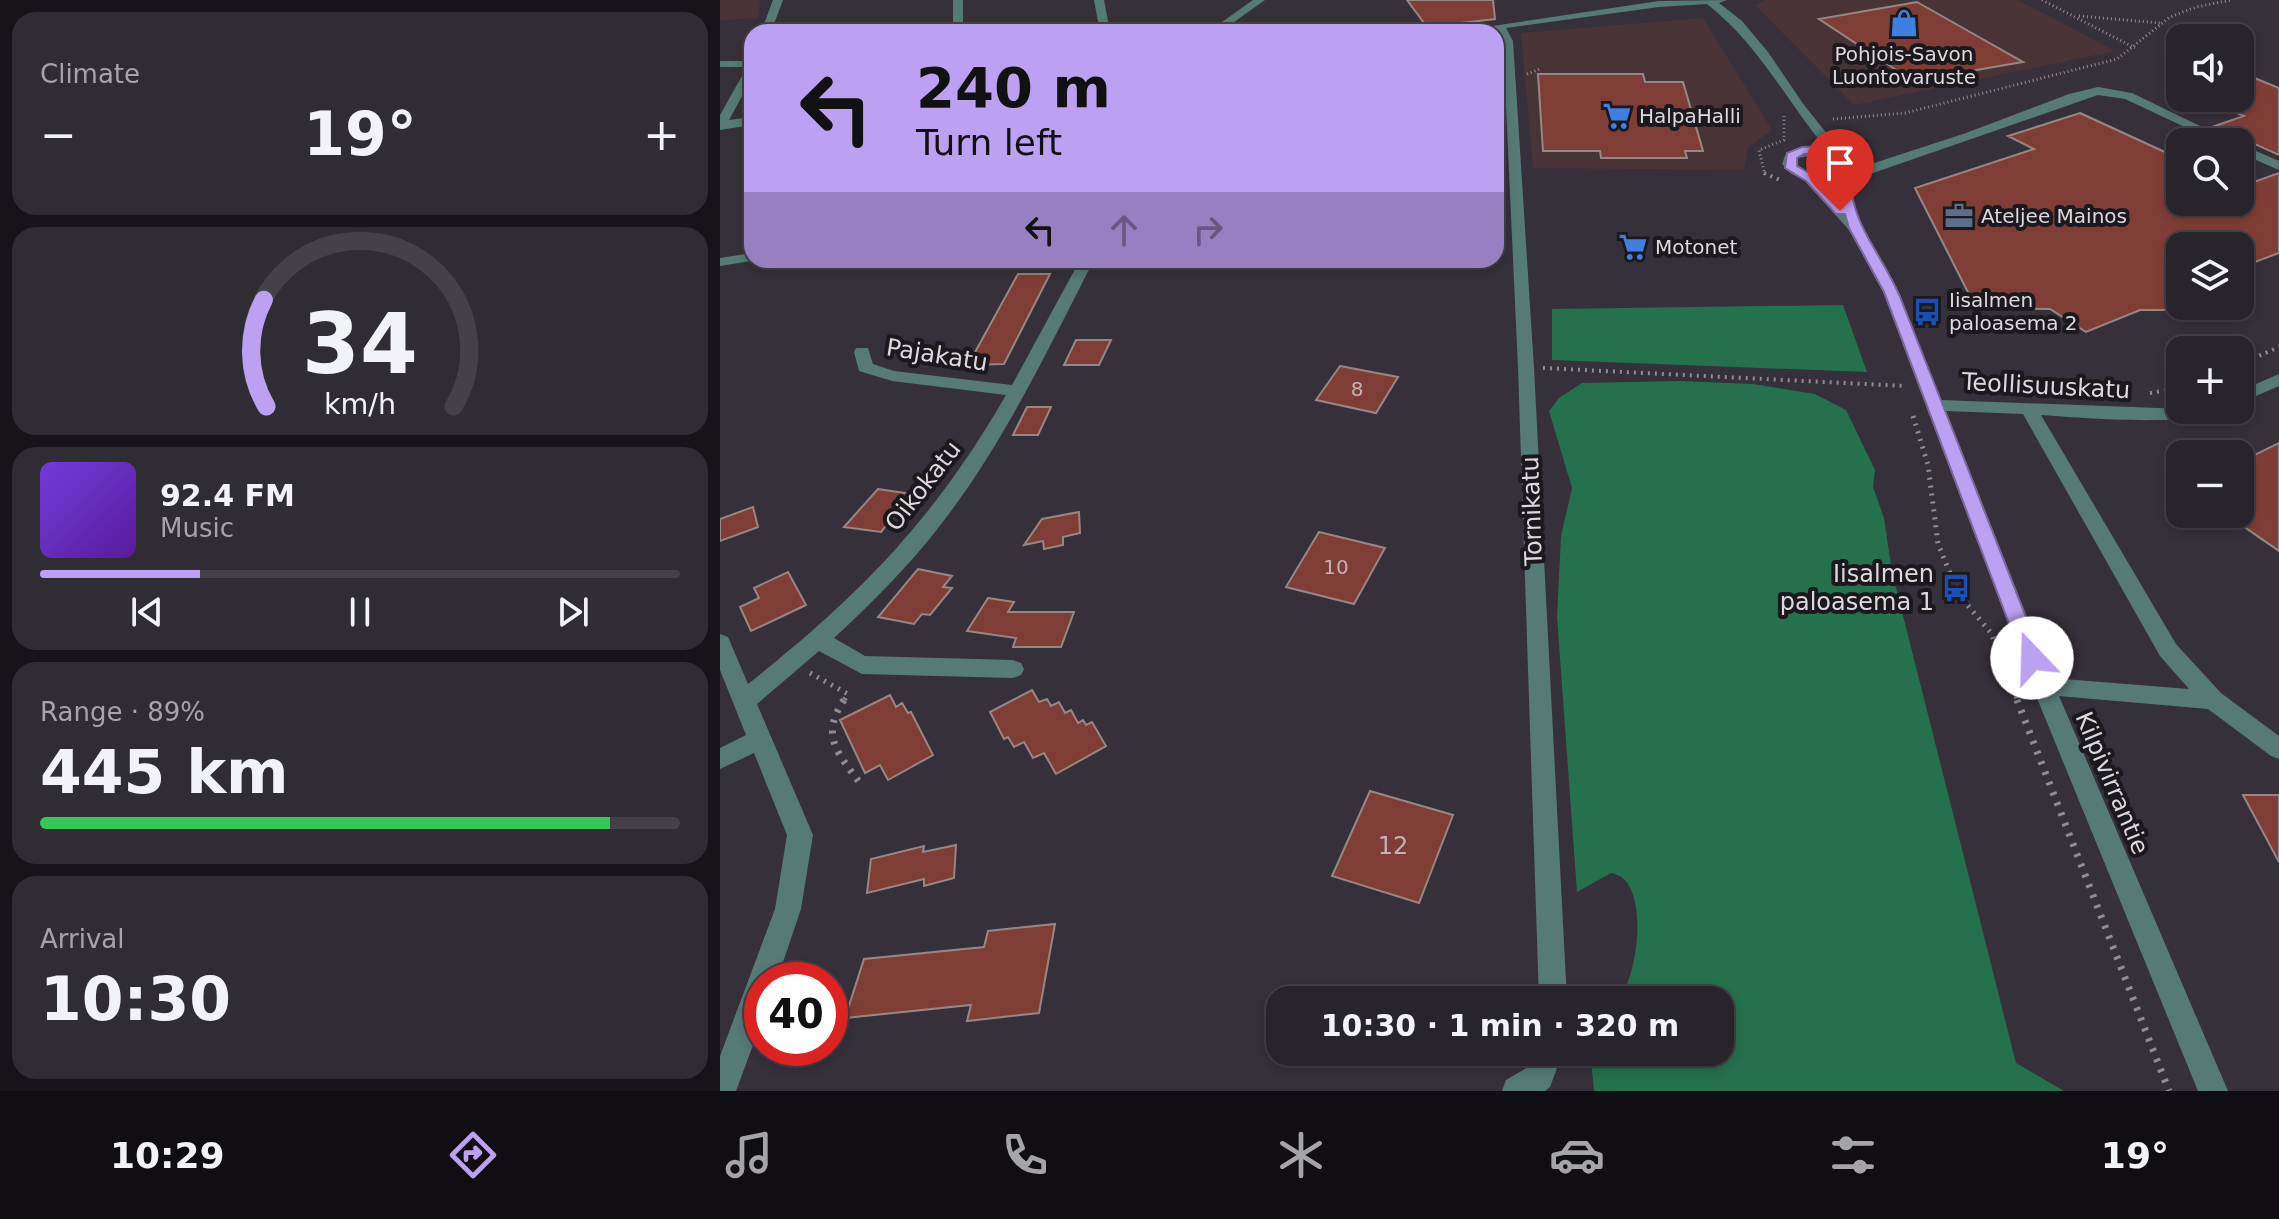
<!DOCTYPE html>
<html lang="en">
<head>
<meta charset="utf-8">
<style>
	:root { --surface:#28242c; --page:#302c34; --text:#f1f3f6; --muted:#a5a4a9; --line:#444148; --accent:#bca0f2 }
	body { margin:0; font-family:"DejaVu Sans",sans-serif; background:var(--page); color:var(--text); height:100vh; display:flex; flex-direction:column; font-size:30px; white-space:nowrap }
	* { box-sizing:border-box; margin:0 }
	p { font-size:26px; color:var(--muted) }
	.icon { flex:none; width:44px; height:44px; fill:none; stroke:currentColor; stroke-width:2; stroke-linecap:round; stroke-linejoin:round }
	.map { position:relative; flex:1; overflow:hidden }
	.details { display:flex; flex-direction:column; gap:12px; padding:12px; background:#161418; width:720px }
	.details>* { flex:none }
	.hud { position:absolute; left:24px; top:24px; width:760px; height:244px; border-radius:24px; box-shadow:0 4px 12px #0003,0 0 0 2px var(--line); background:#bca0f2; color:#111; overflow:hidden }
	.tools { position:absolute; left:1446px; top:24px; display:grid; gap:16px }
	.tools a { display:grid; place-items:center; width:88px; height:88px; border-radius:16px; background:var(--surface); box-shadow:0 4px 12px #0003,0 0 0 2px var(--line); font-size:40px }
	.speed { position:absolute; left:24px; top:962px; display:flex; gap:16px; font-size:40px; font-weight:700; text-align:center }
	.speed>* { display:grid; place-content:center; width:104px; height:104px; border-radius:50%; background:var(--surface); box-shadow:0 4px 12px #0003,0 0 0 2px var(--line); line-height:1 }
	.speed .limit { border:12px solid #d22; background:#fff; color:#111 }
	.pin { position:absolute; display:grid; place-items:center; width:68px; height:68px; color:#fff; margin:-82px -34px; border-radius:50% 50% 50% 0; rotate:-45deg; box-shadow:0 0 8px #0007 }
	.pin .icon { rotate:45deg }
	.me { position:absolute; width:88px; margin:-44px; rotate:339deg; stroke-linejoin:round; filter:drop-shadow(0 0 6px #0008) }
	.turn { display:flex; align-items:center; gap:28px; height:168px; padding:0 40px; font-size:36px }
	.turn .icon { width:104px; height:104px; stroke-width:2.5 }
	.turn b { display:block; font-size:56px; line-height:68px }
	.lanes { display:flex; align-items:center; height:76px; padding:0 40px; background:#0003; justify-content:center; gap:40px; direction:ltr }
	.lanes .off { opacity:.35 }
	.big { font-size:60px; font-weight:700; line-height:1.1 }
	.details .tile { flex:1; display:flex; flex-direction:column; justify-content:center; gap:12px; min-width:0; padding:0 28px; border-radius:24px; background:var(--page) }
	.details .dial { align-items:center; gap:0 }
	.dial svg { height:208px; overflow:visible; fill:none; stroke:var(--line); stroke-width:7; stroke-linecap:round; text-anchor:middle }
	.dial text { fill:var(--text); stroke:none }
	.song { display:flex; align-items:center; gap:24px }
	.cover { width:96px; height:96px; border-radius:12px; background:linear-gradient(135deg,hsl(260 70% 55%),hsl(270 70% 35%)) }
	.played { height:8px; border-radius:4px; background:linear-gradient(90deg,var(--accent) 25%,var(--line) 25%) }
	.keys { display:flex; justify-content:space-around; direction:ltr }
	.heat { display:flex; justify-content:space-between; align-items:center; font-size:44px; direction:ltr }
	.charge { height:12px; border-radius:6px; background:linear-gradient(90deg,#34c759 89%,var(--line) 0) }
	.trip { position:absolute; left:546px; top:986px; width:468px; height:80px; border-radius:24px; background:var(--surface); box-shadow:0 4px 12px #0003,0 0 0 2px var(--line); font-weight:700; line-height:80px; text-align:center }
	.tab-bar { display:flex; height:128px; justify-content:space-around; align-items:center; background:#100e12; color:var(--muted) }
	.tab-bar .icon { width:56px; height:56px }
	.tab-bar .current { color:var(--accent) }
	.tab-bar b { font-size:36px; color:var(--text) }
	main { display:flex; flex:1; min-height:0 }
	.map>svg:first-child { display:block }
	.commercial { fill:#483437 }
	.forest { fill:#25704d }
	.building { fill:#7f3e35; stroke:#978784; stroke-width:2 }
	.lines { fill:none; stroke-linecap:round; stroke-linejoin:round }
	.path-far3 { stroke:#908c93; stroke-width:3; stroke-dasharray:1 3; stroke-linecap:butt }
	.path-far2 { stroke:#908c93; stroke-width:4; stroke-dasharray:2 5; stroke-linecap:butt }
	.path-far1 { stroke:#908c93; stroke-width:5; stroke-dasharray:2 6; stroke-linecap:butt }
	.path { stroke:#908c93; stroke-width:7; stroke-dasharray:3 8; stroke-linecap:butt }
	.minor { fill:#567a76; fill-rule:evenodd }
	.route { fill:#bca0f2; stroke:#7a689d; stroke-width:2; fill-rule:evenodd }
	.labels { text-anchor:middle; stroke-width:8; stroke-linejoin:round; paint-order:stroke }
	.far-poi-label { font-size:20px; fill:#dcd8de; stroke:#1c191e; text-anchor:start }
	.number-label { font-size:20px; fill:#c5b2b4 }
	.street-label { font-size:24px; fill:#dcd8de; stroke:#1c191e }
	.poi-label { font-size:24px; fill:#dcd8de; stroke:#1c191e; text-anchor:end }
	.near-number-label { font-size:24px; fill:#c5b2b4 }
</style>
</head>
<body>
<main>
<section class="details">
<div class="tile"><p>Climate</p>
<div class="heat"><a>−</a><b class="big">19°</b><a>+</a></div>
</div>
<div class="tile dial"><svg viewBox="0 0 100 80">
<path d="M14 69A42 42 0 1 1 86 69"/>
<path d="M14 69A42 42 0 0 1 13 28" stroke="#bca0f2"/>
<text x="50" y="56" font-size="32" font-weight="700">34</text>
<text x="50" y="72" font-size="11">km/h</text>
</svg></div>
<div class="tile">
<div class="song"><i class="cover"></i><div><b>92.4 FM</b><p>Music</p></div></div>
<div class="played"></div>
<div class="keys"><svg class="icon" aria-label="previous" viewBox="0 0 24 24"><path d="M18 5L8 12l10 7zM5 5v14"/></svg><svg class="icon" aria-label="pause" viewBox="0 0 24 24"><path d="M8 5v14M16 5v14"/></svg><svg class="icon" aria-label="next" viewBox="0 0 24 24"><path d="M6 5l10 7-10 7zM19 5v14"/></svg></div>
</div>
<div class="tile"><p>Range · 89%</p><b class="big">445 km</b><div class="charge"></div></div>
<div class="tile"><p>Arrival</p><b class="big">10:30</b></div>
</section>
<div class="map">
<svg width="1559" height="1091" viewBox="0 0 1559 1091">
	<rect width="100%" height="100%" fill="#36303a"/>
	<path class="commercial" d="M0 0H40L38 18 0 20Z
		M1045 0H1298L1395 51 1134 105 1035 5Z
		M983 18 1052 130 1028 147 1024 170 813 168 801 33Z"/>
	<path class="forest" d="M1123 305 1147 372 832 360V309Z
		M960 381 1033 384 1095 394 1126 410 1155 470 1153 487 1164 518 1172 572 1296 1063 1344 1091H874L870 1052H1000V1000H898C919 977 931 878 891 873L857 892 837 617 841 536 852 488 829 411 839 398 862 383Z"/>
	<path class="building" d="M687 0H773L775 19 707 27Z
		M1197 2 1303 62 1193 81 1099 19Z
		M818 74H923L925 82H963L983 151H965L967 158H881L880 151H823Z
		M1532 77 1559 88V155L1495 126 1524 116 1482 98H1520V81Z
		M1360 113 1460 159V202H1520V187L1559 173V253L1535 262 1520 254V246H1460V310H1420L1366 332 1330 309 1256 308 1195 188 1314 149 1288 136Z
		M298 274H330L284 364 248 365Z
		M356 340H391L379 365H344Z
		M620 366 678 377 656 413 596 400Z
		M307 407H331L318 435H293Z
		M1559 443V551L1510 517 1520 514V462Z
		M158 489 192 494 161 532 124 527Z
		M33 507 38 527 0 541V519Z
		M359 512 360 533 343 537V545L324 549 323 541 304 545 322 519Z
		M599 532 665 548 634 604 566 587Z
		M198 569 232 576 223 587 232 588 210 615 202 614 194 624 158 617Z
		M68 572 86 605 31 631 20 607 39 598 34 588Z
		M268 598 294 602 288 612H354L341 647H293L296 638 247 631Z
		M312 690 319 702 327 699 331 706 339 702 345 713 351 710 358 723 363 720 366 725 372 722 386 746 336 774 324 753 313 758 304 742 294 747 288 737 284 739 270 712Z
		M170 695 176 707 182 703 188 713 191 712 213 755 168 780 160 765 145 773 120 720Z
		M650 791 733 815 699 903 612 876Z
		M1523 795H1559V862Z
		M236 845 234 878 204 886V879L147 893 151 859 204 846 203 852Z
		M335 924 319 1013 247 1021 251 1005 125 1018 144 959 264 947 268 931Z"/>
	<g class="lines">
		<path class="path-far3" d="M1322 0 1415 48
			M1359 16 1440 23
			M691 32 722 28
			M807 74 820 69
			M1113 119 1185 113 1397 59 1450 17 1476 7 1511 0
			M1045 175 1039 150 1064 140V116"/>
		<path class="path-far2" d="M1044 173 1060 180
			M1520 364 1559 347
			M823 368 1185 386
			M1430 393 1460 388"/>
		<path class="path-far1" d="M1193 416 1208 465 1218 544 1239 595 1271 633 1298 702
			M90 673 128 694 123 702"/>
		<path class="path" d="M124 700C99 737 119 754 142 786
			M1297 700 1449 1091"/>
		<path class="minor" d="M53 0H63L51 32H41Z
			M233 0H243V32H233Z
			M374 0H384L390 32H380Z
			M533 0H545L500 32H488Z
			M1007 0 999 3 1022 21 1048 52 1084 105 1121 151 1139 158 1142 167 1246 133 1349 94 1378 87 1412 93 1513 142H1497L1405 99 1378 95 1133 180 1103 185 1140 225 1179 292 1221 400 1492 410C1474 428 1352 417 1321 415L1456 644 1501 693 1559 736V759L1551 756 1488 709 1339 696 1508 1091H1478L1312 686 1163 292 1129 230 1085 181 1070 173 1062 164 1066 153 1082 147 1104 146C1065 98 1037 43 987 4L939 7 786 28 793 41 814 368 847 1000H819L798 368 783 41 776 30 732 32 939 1ZM1105 154 1128 163 1129 171C1110 181 1091 178 1076 163L1077 158ZM1226 411 1303 414 1440 656 1469 689 1331 678Z
			M0 61H32V78L9 120 32 117V125L0 130V115L27 67H0Z
			M1520 144 1559 161V170L1520 153Z
			M32 253V260H37L0 266V258Z
			M360 260H374C328 349 284 443 222 523 190 565 153 602 114 638L145 656 293 660 301 663 304 669 301 675 293 678 142 674 99 651 37 704 93 835 81 909 57 980H42V1021L16 1091H0V1056L55 909 67 835 34 753 0 769V748L26 735 0 670V634L8 637 28 684C140 595 214 520 286 395L172 381 139 371 134 352 136 348H148L153 364 174 371 292 385Z
			M1559 374V386L1520 403V391Z
			M813 1052H843L830 1087 825 1091H782L786 1080 808 1067Z"/>
	</g>
	<path class="route" d="M1107 146 1127 152 1143 165 1140 176 1131 181C1131 225 1164 257 1180 297 1228 417 1275 538 1322 658L1319 664H1305L1302 658 1164 292 1129 228 1125 214H1116L1086 181 1065 168 1067 153 1082 147ZM1106 153 1119 156 1131 166 1130 171 1119 179 1122 206 1095 176 1077 166V158L1084 154Z"/>
	<defs>
		<symbol id="shop-bare" viewBox="-9 -9 18 18"><path d="M-5-2.5h2.3a2.7 3.5 0 0 1 5.4 0H5L5.5 6h-11ZM-1.5-2.5h3a1.5 2.3 0 0 0-3 0Z" fill="#3f7fe0" stroke="#1c191e" stroke-width="2.5" paint-order="stroke"/></symbol>
		<symbol id="supermarket-bare" viewBox="-9 -9 18 18"><path d="M-6-5.5h2.5l.6 2H6L4.5 2H-2.5L-4.4-4H-6ZM-1.5 3.2a1.3 1.3 0 1 0 .1 0ZM3 3.2a1.3 1.3 0 1 0 .1 0Z" fill="#3f7fe0" stroke="#1c191e" stroke-width="2.5" paint-order="stroke"/></symbol>
		<symbol id="office-bare" viewBox="-9 -9 18 18"><path d="M-6-3h4V-5.5h4V-3h4V5H-6ZM-1-4.5V-3h2v-1.5ZM-6 0V1H6V0Z" fill="#5c6f8a" stroke="#1c191e" stroke-width="2.5" paint-order="stroke"/></symbol>
		<symbol id="bus-bare" viewBox="-9 -9 18 18"><path d="M-5-6H5V4H4V6H2V4H-2V6H-4V4H-5ZM-3.5-4V0h7V-4ZM-3.5 1.2v1.5H-2V1.2ZM2 1.2v1.5H3.5V1.2Z" fill="#1a4fb4" stroke="#1c191e" stroke-width="2.5" paint-order="stroke"/></symbol>
	</defs>
	<g fill-rule="evenodd">
		<use href="#shop-bare" x="1164" y="3" width="40" height="40"/>
		<use href="#supermarket-bare" x="877" y="96" width="40" height="40"/>
		<use href="#office-bare" x="1219" y="196" width="40" height="40"/>
		<use href="#supermarket-bare" x="893" y="227" width="40" height="40"/>
		<use href="#bus-bare" x="1187" y="292" width="40" height="40"/>
		<use href="#bus-bare" x="1216" y="568" width="40" height="40"/>
	</g>
	<g class="labels">
		<g class="far-poi-label">
			<text x="1184" y="61" text-anchor="middle">Pohjois-Savon<tspan x="1184" dy="23">Luontovaruste</tspan></text>
			<text x="919" y="123">HalpaHalli</text>
			<text x="1261" y="223">Ateljee Mainos</text>
			<text x="935" y="254">Motonet</text>
			<text x="1229" y="307">Iisalmen<tspan x="1229" dy="23">paloasema 2</tspan></text>
		</g>
		<g class="number-label">
			<text x="637" y="396">8</text>
			<text x="616" y="574">10</text>
		</g>
		<g class="street-label">
			<text transform="translate(217 355) rotate(9)" y="8">Pajakatu</text>
			<text transform="translate(1326 386) rotate(3)" y="8">Teollisuuskatu</text>
			<text transform="translate(203 486) rotate(-52)" y="8">Oikokatu</text>
			<text transform="translate(812 511) rotate(-92)" y="8">Tornikatu</text>
			<text transform="translate(1392 783) rotate(67)" y="8">Kilpivirrantie</text>
		</g>
		<g class="poi-label">
			<text x="1214" y="582">Iisalmen<tspan x="1214" dy="28">paloasema 1</tspan></text>
		</g>
		<g class="near-number-label">
			<text x="673" y="854">12</text>
		</g>
	</g>
</svg>
<div class="tools">
<a><svg class="icon" aria-label="sound" viewBox="0 0 24 24"><path d="M4 9h4l5-4v14l-5-4H4zM17 9q2 3 0 6"/></svg></a>
<a><svg class="icon" aria-label="search" viewBox="0 0 24 24"><circle cx="10" cy="10" r="6"/><path d="M15 15l6 6"/></svg></a>
<a><svg class="icon" aria-label="layers" viewBox="0 0 24 24"><path d="M12 4l9 5-9 5-9-5zM3 14l9 5 9-5"/></svg></a>
<a>+</a>
<a>−</a>
</div>
<div class="speed"><div class="limit">40</div></div>
<div class="pin" style="left:1120px;top:211px;background:#d93025"><svg class="icon" aria-label="arrive" viewBox="0 0 24 24"><path d="M6 21V4h12l-3 4 3 4H6"/></svg></div>
<svg class="me" style="left:1312px;top:658px" viewBox="-20 -20 40 40"><circle r="19" fill="#fff"/><path d="M0-13L10 11 0 6-10 11z" fill="#bca0f2"/></svg>
<div class="trip">10:30 · 1 min · 320 m</div>
<div class="hud">
<div class="turn"><svg class="icon" aria-label="left" viewBox="0 0 24 24"><path d="M17 20v-9H6M10 6l-5 5 5 5"/></svg><div><b>240 m</b>Turn left</div></div>
<div class="lanes"><svg class="icon" aria-label="left" viewBox="0 0 24 24"><path d="M17 20v-9H6M10 6l-5 5 5 5"/></svg><svg class="icon off" aria-label="ahead" viewBox="0 0 24 24"><path d="M12 20V5M6 11l6-6 6 6"/></svg><svg class="icon off" aria-label="right" viewBox="0 0 24 24"><path d="M7 20v-9h11M14 6l5 5-5 5"/></svg></div>
</div>
</div>
</main>
<nav class="tab-bar">
<b>10:29</b>
<svg class="icon current" aria-label="directions" viewBox="0 0 24 24"><path d="M12 3l9 9-9 9-9-9zM9 14v-3h6M13 9l2 2-2 2"/></svg>
<svg class="icon" aria-label="music" viewBox="0 0 24 24"><path d="M9 18V5l10-2v13"/><circle cx="6" cy="18" r="3"/><circle cx="16" cy="16" r="3"/></svg>
<svg class="icon" aria-label="phone" viewBox="0 0 24 24"><path d="M5 4h4l2 5-3 2q2 4 5 5l2-3 5 2v4C11 20 4 13 5 4z"/></svg>
<svg class="icon" aria-label="climate" viewBox="0 0 24 24"><path d="M12 3v18M4 7l16 10M4 17L20 7"/></svg>
<svg class="icon" aria-label="car" viewBox="0 0 24 24"><path d="M5 17H2v-5l4-1 3-4h7l3 4 3 1v5h-3M9 17h6M6 11h13"/><circle cx="7" cy="17" r="2"/><circle cx="17" cy="17" r="2"/></svg>
<svg class="icon" aria-label="filters" viewBox="0 0 24 24"><path d="M4 7h16M4 17h16"/><circle cx="9" cy="7" r="2"/><circle cx="15" cy="17" r="2"/></svg>
<b>19°</b>
</nav>
</body>
</html>
